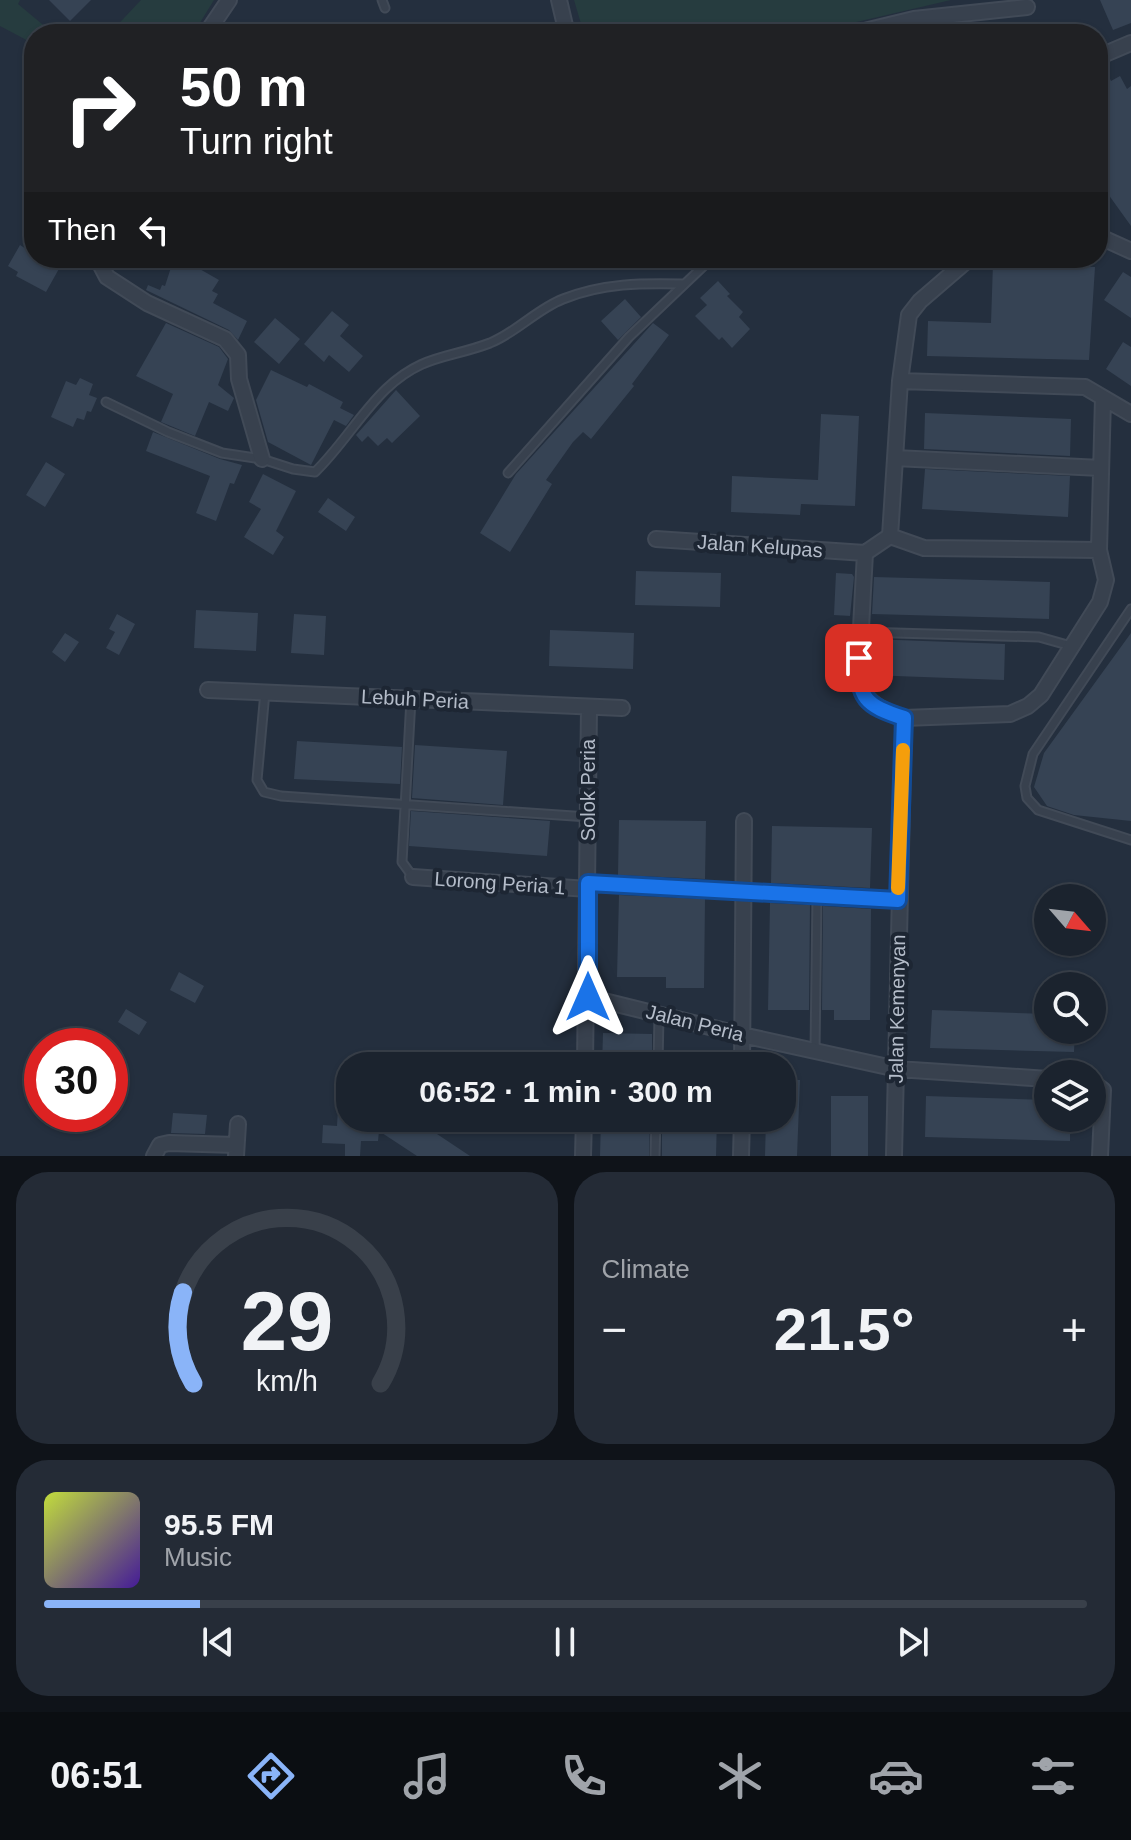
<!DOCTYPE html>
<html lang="en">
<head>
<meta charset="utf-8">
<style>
	:root { --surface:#1b232e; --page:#242b36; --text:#f1f3f6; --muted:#a0a4aa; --line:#39404a; --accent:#8ab4f8 }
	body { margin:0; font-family:Arial,sans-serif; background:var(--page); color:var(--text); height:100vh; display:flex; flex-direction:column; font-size:30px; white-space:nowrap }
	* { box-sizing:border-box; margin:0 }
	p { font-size:26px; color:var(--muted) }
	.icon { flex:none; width:44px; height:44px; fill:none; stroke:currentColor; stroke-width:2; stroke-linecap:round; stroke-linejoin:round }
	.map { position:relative; height:1156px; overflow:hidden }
	.drawer { display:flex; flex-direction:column; gap:16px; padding:16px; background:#0f1319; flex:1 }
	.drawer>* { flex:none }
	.hud { position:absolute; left:24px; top:24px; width:1084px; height:244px; border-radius:32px; box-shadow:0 2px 6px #0004,0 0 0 2px var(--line); background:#202124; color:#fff; overflow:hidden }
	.needle { width:52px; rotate:118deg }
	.fabs { position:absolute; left:1034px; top:884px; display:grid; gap:16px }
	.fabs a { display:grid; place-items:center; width:72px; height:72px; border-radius:50%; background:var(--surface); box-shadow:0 2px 6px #0004,0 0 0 2px var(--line); font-size:40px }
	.speed { position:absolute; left:24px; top:1028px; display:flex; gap:16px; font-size:40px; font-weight:700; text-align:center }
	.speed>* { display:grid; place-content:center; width:104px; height:104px; border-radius:50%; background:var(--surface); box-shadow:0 2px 6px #0004,0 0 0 2px var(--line); line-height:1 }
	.speed .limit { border:12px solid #d22; background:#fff; color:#111 }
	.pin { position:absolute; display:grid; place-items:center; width:68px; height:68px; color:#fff; margin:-34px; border-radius:16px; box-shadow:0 4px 12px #0006 }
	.me { position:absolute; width:88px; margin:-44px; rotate:0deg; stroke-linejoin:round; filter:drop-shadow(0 0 6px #0008) }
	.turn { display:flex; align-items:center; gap:28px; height:168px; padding:0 24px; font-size:36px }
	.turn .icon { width:104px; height:104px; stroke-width:2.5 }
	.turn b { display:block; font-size:56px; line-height:68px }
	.then { display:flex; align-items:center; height:76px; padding:0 24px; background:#0003; gap:16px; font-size:30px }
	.big { font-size:60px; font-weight:800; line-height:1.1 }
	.drawer .widget { flex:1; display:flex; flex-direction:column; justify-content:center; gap:12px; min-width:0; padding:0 28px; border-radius:32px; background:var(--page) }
	.drawer .dial { align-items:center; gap:0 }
	.dial svg { height:208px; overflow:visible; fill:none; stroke:var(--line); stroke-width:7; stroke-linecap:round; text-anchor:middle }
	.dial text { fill:var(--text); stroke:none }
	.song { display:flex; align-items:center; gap:24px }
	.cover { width:96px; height:96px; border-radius:12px; background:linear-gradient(135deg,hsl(70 70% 55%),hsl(260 70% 35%)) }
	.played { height:8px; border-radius:4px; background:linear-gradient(90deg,var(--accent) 15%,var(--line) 15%) }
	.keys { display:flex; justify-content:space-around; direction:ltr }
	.heat { display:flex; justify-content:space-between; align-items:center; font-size:44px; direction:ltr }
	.drawer .tiles { flex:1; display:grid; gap:16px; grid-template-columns:1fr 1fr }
	.widget:last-child { grid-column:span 2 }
	.trip { position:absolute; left:336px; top:1052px; width:460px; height:80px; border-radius:32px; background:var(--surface); box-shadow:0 2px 6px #0004,0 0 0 2px var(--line); font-weight:800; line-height:80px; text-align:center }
	.menu { display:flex; height:128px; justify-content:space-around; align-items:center; background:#0b0e12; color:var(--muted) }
	.menu .icon { width:56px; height:56px }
	.menu .active { color:var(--accent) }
	.menu b { font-size:36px; color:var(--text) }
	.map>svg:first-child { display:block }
	.green { fill:#263c3f }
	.building { fill:#364354 }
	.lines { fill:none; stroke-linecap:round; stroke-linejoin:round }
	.service-casing { stroke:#414a57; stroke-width:11 }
	.minor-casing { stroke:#414a57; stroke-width:18 }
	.service { stroke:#38414e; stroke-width:7 }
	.minor { stroke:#38414e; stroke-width:14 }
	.route-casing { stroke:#114b97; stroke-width:20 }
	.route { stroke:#1a73e8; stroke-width:14 }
	.slow { stroke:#f59e0b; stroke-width:14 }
	.labels { text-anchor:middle; stroke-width:8; stroke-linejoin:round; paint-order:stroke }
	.street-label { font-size:20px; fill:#b4bcc9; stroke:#1d2633 }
</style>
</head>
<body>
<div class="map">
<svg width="1131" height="1156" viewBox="0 0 1131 1156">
	<rect width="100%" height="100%" fill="#242f3e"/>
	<path class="green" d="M0 0H20L18 4 54 34H34V44L0 26Z
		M141 0H214L193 34H109Z
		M574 0H951L805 34H584Z"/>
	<path class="building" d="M49 0H91L70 21Z
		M1100 0H1131V23L1113 30Z
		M1120 76 1127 89 1131 86V226L1098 180V84L1109 77 1111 81Z
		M20 245 34 254V258H65L46 292 16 276 18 272 8 266Z
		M174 258H204L198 268 219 280 212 291 218 294 213 303 247 321 238 340 229 330 146 290 148 285 160 290 162 285 165 286Z
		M993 263 1095 267 1089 360 927 356 928 321 991 323Z
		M1123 272 1131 277V318L1104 300Z
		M718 281 730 294 727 296 743 312 739 317 750 329 732 348 722 337 719 340 695 316 707 305 700 298Z
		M625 299 641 317 618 340 601 321Z
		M332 311 349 325 340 336 363 356 349 372 329 355 324 362 304 344Z
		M275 318 300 339 279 364 254 342Z
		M166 323 219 347 228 359 218 385 234 398 228 411 209 402 195 436 161 422 173 394 136 376Z
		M653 323 669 335 632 384 634 386 591 439 583 432 573 442 546 480 552 484 510 552 480 533 516 474Z
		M1123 342 1131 347V386L1106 369Z
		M271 370 307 387 309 384 343 402 340 408 354 415 346 426 334 420 311 465 268 442 256 400Z
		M80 378 93 384 89 395 97 398 91 412 87 411 84 420 77 418 73 427 51 417 66 381 76 385Z
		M396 390 420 416 392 443 387 438 378 446 368 436 362 442 356 435Z
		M925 413 1071 419 1070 456 924 449Z
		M821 414 859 416 855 506 801 504 800 515 731 512 732 476 818 480Z
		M153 432 220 459 242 465 234 484 230 483 216 521 196 513 210 476 146 451Z
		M46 462 65 474 45 507 26 495Z
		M925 469 1070 476 1068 517 922 509Z
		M263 474 296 491 276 531 284 537 273 555 244 537 261 509 249 502Z
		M328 498 355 517 346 531 318 512Z
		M636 571 721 573 720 607 635 605Z
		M836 573 852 574 854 577 850 616 834 615Z
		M874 577 1050 582 1049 619 872 614Z
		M196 610 258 613 256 651 194 648Z
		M117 614 135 624 119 655 106 648 115 632 109 629Z
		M294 614 326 616 324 655 291 653Z
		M550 630 634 633 633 669 549 666Z
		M65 633 79 642 65 662 52 652Z
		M1131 633V821L1074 815 1047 806 1034 787 1044 753Z
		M870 639 1005 644 1004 680 869 675Z
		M297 741 402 747 400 784 294 779Z
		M415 745 507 751 503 805 412 798Z
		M411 811 550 821 547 856 409 846Z
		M619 820 706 821 705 879 618 875Z
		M772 826 872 828 870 888 771 883Z
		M619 895 705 899 704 988H666V977H617Z
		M770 903 810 905 809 1010H768Z
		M823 906 871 909 870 1020H834V1010H822Z
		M179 972 204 986 195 1003 170 990Z
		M126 1009 147 1022 139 1035 118 1022Z
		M932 1010 1048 1014V1030H1075L1074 1052 930 1048Z
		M603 1033 652 1034V1066H602Z
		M340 1073 350 1074V1118H413L470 1156H417L379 1131 378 1141H361L360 1156H345V1144L322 1143 323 1125 337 1126Z
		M782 1080H800L797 1156H765L766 1118H782Z
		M831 1096H868V1156H831Z
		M926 1096 1048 1100V1118H1070V1141L925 1137Z
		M173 1113 207 1115 205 1134 171 1133Z
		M601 1118H650L649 1156H600Z
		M662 1118H717L716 1156H662Z"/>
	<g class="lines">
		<defs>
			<path id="service" d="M382 0 385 8
				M106 402 168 432 222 453 262 459 293 469 315 472C341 447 360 414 386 389 423 354 448 359 490 343 517 332 537 309 563 299 603 283 642 283 683 284
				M508 473 629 337 712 258
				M1131 609 1033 754 1025 786 1027 798 1038 810 1131 840
				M861 632 1039 637 1071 646
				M265 692 257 780 264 792 281 796 588 817
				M411 699 402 862 413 877
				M815 1051 817 896
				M658 1066 659 1015
				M655 1156 656 1118"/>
			<path id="minor" d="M559 0 567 34
				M206 34 229 0
				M852 34 914 19 1027 7
				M1098 57 1131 43
				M1098 236 1131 251
				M97 258 107 277 147 303 225 339 238 355 239 379 262 459
				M900 381 1085 387 1131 414
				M895 458 1101 468
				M890 536 900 381 909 315 920 301 970 258
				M656 539 865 553
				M865 553 858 684C869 704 883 711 904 718L1010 714 1028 706 1041 695 1100 602 1106 580 1099 550 1103 398
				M865 553 890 536 924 548 1099 550
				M208 690 622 708
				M413 877 588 889
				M588 883 898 900
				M588 997 742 1035 897 1069 1048 1079
				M585 1066 589 707
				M742 1066 744 821
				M1092 1082 1103 1090 1100 1156
				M154 1156 160 1145 169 1143 236 1145
				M236 1156 238 1124
				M583 1156 584 1118
				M741 1156 742 1118
				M894 1156 904 718"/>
		</defs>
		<use href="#service" class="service-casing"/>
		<use href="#minor" class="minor-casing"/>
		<use href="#service" class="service"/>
		<use href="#minor" class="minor"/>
	</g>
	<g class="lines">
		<defs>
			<path id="route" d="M588 997V883L898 900 904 718C865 705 858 699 859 658"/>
		</defs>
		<use href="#route" class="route-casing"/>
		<use href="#route" class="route"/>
		<path class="slow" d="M898 888 903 750"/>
	</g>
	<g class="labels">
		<g class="street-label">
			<text transform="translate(760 546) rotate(4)" y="7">Jalan Kelupas</text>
			<text transform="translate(415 699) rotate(3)" y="7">Lebuh Peria</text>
			<text transform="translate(588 790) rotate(-90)" y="7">Solok Peria</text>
			<text transform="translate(500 883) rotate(4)" y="7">Lorong Peria 1</text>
			<text transform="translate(897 1009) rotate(-89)" y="7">Jalan Kemenyan</text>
			<text transform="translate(695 1023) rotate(14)" y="7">Jalan Peria</text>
		</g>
	</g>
</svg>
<div class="fabs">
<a><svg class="needle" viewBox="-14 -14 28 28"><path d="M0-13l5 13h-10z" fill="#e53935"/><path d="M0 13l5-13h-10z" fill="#a0a4aa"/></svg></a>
<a><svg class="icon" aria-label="search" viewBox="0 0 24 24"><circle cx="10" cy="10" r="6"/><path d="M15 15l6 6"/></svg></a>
<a><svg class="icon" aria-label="layers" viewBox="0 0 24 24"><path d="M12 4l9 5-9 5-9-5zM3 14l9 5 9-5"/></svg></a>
</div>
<div class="speed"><div class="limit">30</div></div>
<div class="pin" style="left:859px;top:658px;background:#d93025"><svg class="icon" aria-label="arrive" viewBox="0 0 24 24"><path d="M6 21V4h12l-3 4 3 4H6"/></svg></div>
<svg class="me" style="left:588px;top:997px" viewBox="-20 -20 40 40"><path d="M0-17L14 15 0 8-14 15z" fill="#1a73e8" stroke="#fff" stroke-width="4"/></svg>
<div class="trip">06:52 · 1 min · 300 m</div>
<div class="hud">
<div class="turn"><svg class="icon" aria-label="right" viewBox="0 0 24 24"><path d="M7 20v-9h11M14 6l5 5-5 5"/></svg><div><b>50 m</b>Turn right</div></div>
<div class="then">Then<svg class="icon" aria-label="left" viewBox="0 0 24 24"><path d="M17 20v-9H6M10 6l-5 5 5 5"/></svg></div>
</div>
</div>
<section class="drawer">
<div class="tiles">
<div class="widget dial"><svg viewBox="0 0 100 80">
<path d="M14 69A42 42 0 1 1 86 69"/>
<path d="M14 69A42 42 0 0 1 10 34" stroke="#8ab4f8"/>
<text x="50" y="56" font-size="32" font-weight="700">29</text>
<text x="50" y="72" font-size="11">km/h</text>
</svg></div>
<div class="widget"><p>Climate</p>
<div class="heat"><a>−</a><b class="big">21.5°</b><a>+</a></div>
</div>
<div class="widget">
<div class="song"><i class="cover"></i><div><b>95.5 FM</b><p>Music</p></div></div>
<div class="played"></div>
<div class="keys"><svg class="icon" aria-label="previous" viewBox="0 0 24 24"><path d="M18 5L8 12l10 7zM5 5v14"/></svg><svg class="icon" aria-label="pause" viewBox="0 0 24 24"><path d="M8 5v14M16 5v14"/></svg><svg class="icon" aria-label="next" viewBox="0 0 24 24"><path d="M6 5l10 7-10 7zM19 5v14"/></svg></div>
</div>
</div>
</section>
<nav class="menu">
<b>06:51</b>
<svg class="icon active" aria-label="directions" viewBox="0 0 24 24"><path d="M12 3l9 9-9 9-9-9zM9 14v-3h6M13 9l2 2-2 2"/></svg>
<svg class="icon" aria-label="music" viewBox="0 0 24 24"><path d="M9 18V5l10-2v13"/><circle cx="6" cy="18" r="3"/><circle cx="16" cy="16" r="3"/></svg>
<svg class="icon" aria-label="phone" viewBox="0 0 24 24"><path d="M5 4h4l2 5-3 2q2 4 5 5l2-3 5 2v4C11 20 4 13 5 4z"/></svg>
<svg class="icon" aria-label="climate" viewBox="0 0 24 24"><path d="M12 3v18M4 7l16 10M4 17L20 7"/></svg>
<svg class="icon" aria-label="car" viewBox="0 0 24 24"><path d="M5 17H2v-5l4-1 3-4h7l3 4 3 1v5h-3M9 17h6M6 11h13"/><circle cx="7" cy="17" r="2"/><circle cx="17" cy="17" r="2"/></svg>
<svg class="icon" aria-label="filters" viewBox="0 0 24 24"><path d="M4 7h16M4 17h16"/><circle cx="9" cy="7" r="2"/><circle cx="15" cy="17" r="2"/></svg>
</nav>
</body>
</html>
